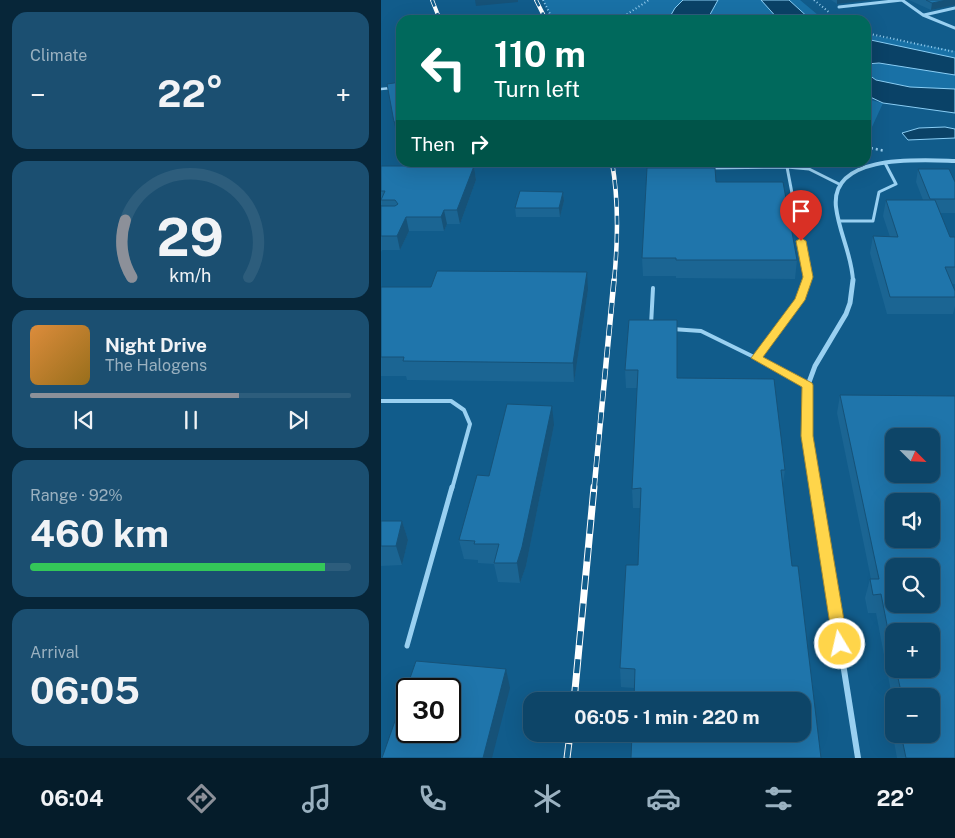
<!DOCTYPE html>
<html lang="en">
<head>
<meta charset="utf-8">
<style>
	:root { --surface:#0d4568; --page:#1b4f71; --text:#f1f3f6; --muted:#9ab1c0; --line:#2d5d7c; --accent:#8c9099 }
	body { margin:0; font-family:"Public Sans",sans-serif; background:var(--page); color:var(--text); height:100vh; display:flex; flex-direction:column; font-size:19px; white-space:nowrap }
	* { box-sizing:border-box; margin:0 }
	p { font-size:16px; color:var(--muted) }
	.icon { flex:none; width:28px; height:28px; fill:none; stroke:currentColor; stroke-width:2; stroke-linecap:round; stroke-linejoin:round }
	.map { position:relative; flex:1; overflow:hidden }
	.panel { display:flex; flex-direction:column; gap:12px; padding:12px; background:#072639; width:381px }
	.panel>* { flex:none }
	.guide { position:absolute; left:15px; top:15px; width:475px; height:152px; border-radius:15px; box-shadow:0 5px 20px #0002,0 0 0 1px var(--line); background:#00695c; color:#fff; overflow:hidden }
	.needle { width:32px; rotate:114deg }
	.fabs { position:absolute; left:504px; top:428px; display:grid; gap:10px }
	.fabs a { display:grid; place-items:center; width:55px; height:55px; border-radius:10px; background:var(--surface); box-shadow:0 5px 20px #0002,0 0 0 1px var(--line); font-size:25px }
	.speed { position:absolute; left:15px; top:678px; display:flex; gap:10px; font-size:25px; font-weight:700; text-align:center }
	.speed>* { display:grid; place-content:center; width:65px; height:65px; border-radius:50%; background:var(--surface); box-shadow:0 5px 20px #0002,0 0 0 1px var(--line); line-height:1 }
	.speed .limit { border:2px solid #111; border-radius:8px; background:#fff; color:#111 }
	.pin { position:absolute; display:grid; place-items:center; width:42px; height:42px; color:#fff; margin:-51px -21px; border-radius:50% 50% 50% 0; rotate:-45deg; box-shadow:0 0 5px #0007 }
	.pin .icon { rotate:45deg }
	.me { position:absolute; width:55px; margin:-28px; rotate:351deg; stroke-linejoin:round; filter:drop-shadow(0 0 4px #0008) }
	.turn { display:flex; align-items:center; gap:18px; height:105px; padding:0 15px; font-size:22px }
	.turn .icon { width:65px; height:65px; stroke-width:2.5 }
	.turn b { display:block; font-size:35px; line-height:42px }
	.then { display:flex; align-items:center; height:48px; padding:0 15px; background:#0003; gap:10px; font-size:19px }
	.big { font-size:38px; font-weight:700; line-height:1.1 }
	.panel .tile { flex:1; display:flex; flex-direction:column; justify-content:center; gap:8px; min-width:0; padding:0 18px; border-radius:15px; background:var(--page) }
	.panel .dial { align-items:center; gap:0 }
	.dial svg { height:130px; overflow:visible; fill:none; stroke:var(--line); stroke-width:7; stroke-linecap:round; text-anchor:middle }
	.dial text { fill:var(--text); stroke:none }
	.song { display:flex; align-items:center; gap:15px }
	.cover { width:60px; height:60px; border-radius:8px; background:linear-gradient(135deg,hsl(30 70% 55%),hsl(40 70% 35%)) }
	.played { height:5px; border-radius:2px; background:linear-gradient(90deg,var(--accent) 65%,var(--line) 65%) }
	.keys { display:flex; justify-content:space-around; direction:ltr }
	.heat { display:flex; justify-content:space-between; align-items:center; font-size:28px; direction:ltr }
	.charge { height:8px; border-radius:4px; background:linear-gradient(90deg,#34c759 92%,var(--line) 0) }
	.trip { position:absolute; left:142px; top:692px; width:288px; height:50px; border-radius:15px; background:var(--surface); box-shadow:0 5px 20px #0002,0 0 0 1px var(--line); font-weight:700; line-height:50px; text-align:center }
	.tab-bar { display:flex; height:80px; justify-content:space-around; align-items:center; background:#051c2a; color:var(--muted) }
	.tab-bar .icon { width:35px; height:35px }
	.tab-bar .current { color:var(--accent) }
	.tab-bar b { font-size:22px; color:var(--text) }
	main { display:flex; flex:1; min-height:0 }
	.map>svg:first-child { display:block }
	.green { fill:#1971a6 }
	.water { fill:#0a4267; stroke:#8acef5 }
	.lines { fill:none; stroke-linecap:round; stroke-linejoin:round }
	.path-far1 { stroke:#99d0f1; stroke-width:2; stroke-dasharray:1 2.5; stroke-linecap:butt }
	.path { stroke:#99d0f1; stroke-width:2.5; stroke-dasharray:2 3; stroke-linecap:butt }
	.lane-far3 { stroke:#99d0f1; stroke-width:2.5 }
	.lane-far2 { stroke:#99d0f1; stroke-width:3 }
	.lane-far1 { stroke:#99d0f1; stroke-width:4 }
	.lane { stroke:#99d0f1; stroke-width:5 }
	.street-far3 { stroke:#99d0f1; stroke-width:3 }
	.street-far2 { stroke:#99d0f1; stroke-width:4 }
	.street-far1 { stroke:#99d0f1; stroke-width:5 }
	.street { stroke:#99d0f1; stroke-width:6 }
	.rail-far3-casing { stroke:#fff; stroke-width:4 }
	.rail-far2-casing { stroke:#fff; stroke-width:4.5 }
	.rail-far1-casing { stroke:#fff; stroke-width:5.5 }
	.rail-casing { stroke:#fff; stroke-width:7 }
	.rail-far3 { stroke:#115c8b; stroke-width:2.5; stroke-dasharray:7; stroke-linecap:butt }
	.rail-far2 { stroke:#115c8b; stroke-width:3; stroke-dasharray:9; stroke-linecap:butt }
	.rail-far1 { stroke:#115c8b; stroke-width:4; stroke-dasharray:11; stroke-linecap:butt }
	.rail { stroke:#115c8b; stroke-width:5; stroke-dasharray:14; stroke-linecap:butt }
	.wall { fill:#1b6593; fill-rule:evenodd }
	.shaded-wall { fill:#165278 }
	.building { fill:#1f75ab; stroke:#165278; fill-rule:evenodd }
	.route { fill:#ffd54a; stroke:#a68a30 }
</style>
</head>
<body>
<main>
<section class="panel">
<div class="tile"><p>Climate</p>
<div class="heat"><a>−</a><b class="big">22°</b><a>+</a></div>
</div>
<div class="tile dial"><svg viewBox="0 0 100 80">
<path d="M14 69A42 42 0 1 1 86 69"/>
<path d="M14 69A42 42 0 0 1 10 34" stroke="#8c9099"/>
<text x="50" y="56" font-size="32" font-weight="700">29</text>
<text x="50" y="72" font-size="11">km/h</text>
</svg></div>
<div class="tile">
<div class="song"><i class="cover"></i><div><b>Night Drive</b><p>The Halogens</p></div></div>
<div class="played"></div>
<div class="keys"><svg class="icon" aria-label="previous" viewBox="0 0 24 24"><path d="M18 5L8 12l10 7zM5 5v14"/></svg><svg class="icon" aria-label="pause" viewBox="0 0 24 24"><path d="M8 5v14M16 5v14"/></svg><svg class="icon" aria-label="next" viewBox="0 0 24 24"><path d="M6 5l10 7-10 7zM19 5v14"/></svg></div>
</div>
<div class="tile"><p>Range · 92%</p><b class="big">460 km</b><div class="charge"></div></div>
<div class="tile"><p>Arrival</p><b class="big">06:05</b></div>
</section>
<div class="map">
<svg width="574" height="758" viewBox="0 0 574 758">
	<rect width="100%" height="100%" fill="#115c8b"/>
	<path class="green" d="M162 0H419L443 20H172Z
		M485 34 574 51V107L542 100 523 85H485Z
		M485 99 502 103 485 140Z"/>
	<path class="water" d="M302 0H337L326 20H287L294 8Z
		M380 0H408L430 20H398Z
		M485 39 574 58V75L498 63 485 64Z
		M485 73 495 80 529 87 574 89V113L502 103 485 95Z
		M564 127 574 129V138L527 140 521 133 538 128Z"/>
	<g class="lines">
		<path class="path-far1" d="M162 0 172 20
			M433 0 449 13
			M237 20 268 0
			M485 33 574 52"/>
		<path class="path" d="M485 147 504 151"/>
		<path class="lane-far3" d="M0 89 20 87"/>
		<path class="lane-far2" d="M24 167 31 162
			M329 168 406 167
			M459 221H492L498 192 515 184 504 163
			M425 281 427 277 406 167 428 169 458 184"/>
		<path class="lane-far1" d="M426 280 419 300 375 358 427 385
			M270 325 272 288
			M291 329 320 331 375 358
			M0 401H70L83 410 89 424 71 489"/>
		<path class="lane" d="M26 646 71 487"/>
		<path class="street-far3" d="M521 0 542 15 574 28
			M458 7 521 0
			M543 15 574 8"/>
		<path class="street-far2" d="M472 281C471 255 458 233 455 207 449 153 540 160 574 161"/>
		<path class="street-far1" d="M434 489 426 436 427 385 434 366 465 314 469 303 472 280"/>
		<path class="street" d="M434 487 477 758"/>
		<defs>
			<path id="rail-far3" d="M51 0 59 20
				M155 0 165 20"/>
			<path id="rail-far2" d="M231 162C238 202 237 241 233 281"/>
			<path id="rail-far1" d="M213 489 233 280"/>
			<path id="rail" d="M193 701 213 487
				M186 758 189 734"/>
		</defs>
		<use href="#rail-far3" class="rail-far3-casing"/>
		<use href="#rail-far2" class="rail-far2-casing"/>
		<use href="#rail-far1" class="rail-far1-casing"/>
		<use href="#rail" class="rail-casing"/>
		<use href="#rail-far3" class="rail-far3"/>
		<use href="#rail-far2" class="rail-far2"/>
		<use href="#rail-far1" class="rail-far1"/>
		<use href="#rail" class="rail"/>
	</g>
	<path class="wall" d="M450 0H492L456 4Z
		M528 0H574V5L550 10Z
		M0 166H93L95 180 79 224H66L63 231H28L19 250H1L0 252V206H1V205H0Z
		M537 169 574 182V213H559L569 237H574V284H571L574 291V306L572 314H506L489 253 492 236 509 237 502 216 505 200H542L535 182Z
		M335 182 416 260 414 279 295 278V276H262L261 258Z
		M182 192 183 201 179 217H135L134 208Z
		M0 287 207 290 193 382 26 380 25 376H0Z
		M248 320 296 378 404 470 402 484 253 688 240 687 239 668 257 565 259 508H252L251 489 256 388H245L244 370Z
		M459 395 574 396V758H516L511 731 512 726V734H550V696H512V702L495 613H487L484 598 489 579H490L456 413ZM512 436H550V474H512ZM512 501H550V539H512ZM512 566H550V604H512ZM512 631H550V669H512Z
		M173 425 145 566 139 583 117 582 113 564 97 563V560L83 559 78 540 108 476Z
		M0 521H21L27 540 21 565 0 566Z"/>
	<path class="shaded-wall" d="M94 0H137V2L95 6Z
		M456 0H492L456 4Z
		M566 0H574V5L550 10 551 3Z
		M20 121V137L16 138 13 122Z
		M93 166 95 180 79 224 76 210Z
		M182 192 183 201 179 217 178 208Z
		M63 210 66 224 63 231 60 217Z
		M25 217 28 231 19 250 16 236Z
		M206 272 207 290 193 382 192 363Z
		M171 406 173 425 145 566 139 583 136 563Z
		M21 521 27 540 21 565 15 546Z
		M125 669 129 688 111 758H102Z"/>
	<path class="building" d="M545 0H566L551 3Z
		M20 82V121L13 122 6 84Z
		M0 166H93L76 210H63L60 217H25L16 236H0V206H14L17 204 14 200H0L4 191H0Z
		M266 168H334L335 182H402L416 260H295V258H261Z
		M537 169H568L574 182V199H549Z
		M139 191 182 192 178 208H134Z
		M505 200H554L569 237H574V267H564L574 291V297H509L492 236 517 237Z
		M56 271 206 272 192 363 22 361 23 357H0V287H50Z
		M248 320H296V378L393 379 404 470H400L411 566H417L440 758H250L251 734H421V701H253L254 669 239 668 245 565H257L260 488 251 489 257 370H244Z
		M459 395 574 396V758H525L520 734H550V696H521L515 669H550V631H512V656L500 594 492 595 489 579H498ZM512 436H550V474H512ZM512 501H550V539H512ZM512 566H550V604H512Z
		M126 404 171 406 141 547 136 563H113L118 544H93L94 541 78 540 96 475 108 476Z
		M0 521H21L15 546H0Z
		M35 661 125 669 102 758H1ZM26 689H69V731H26Z"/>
	<path class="route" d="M420 238 425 241 432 277 424 300 382 357 431 383 432 385V436L467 644 465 649 459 651 454 649 452 644 420 436 421 387 370 358 414 299 422 277 415 241Z"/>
</svg>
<div class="fabs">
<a><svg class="needle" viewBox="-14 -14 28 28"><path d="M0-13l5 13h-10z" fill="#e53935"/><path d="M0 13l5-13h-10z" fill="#9ab1c0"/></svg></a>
<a><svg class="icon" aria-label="sound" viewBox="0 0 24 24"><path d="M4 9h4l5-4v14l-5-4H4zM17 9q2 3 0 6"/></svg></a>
<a><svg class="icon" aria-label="search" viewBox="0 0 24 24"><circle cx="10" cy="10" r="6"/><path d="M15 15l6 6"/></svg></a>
<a>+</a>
<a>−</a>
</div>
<div class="speed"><div class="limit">30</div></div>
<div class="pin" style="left:420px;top:241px;background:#d93025"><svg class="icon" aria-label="arrive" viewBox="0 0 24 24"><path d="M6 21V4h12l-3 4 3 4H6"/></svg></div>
<svg class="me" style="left:459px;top:644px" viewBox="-20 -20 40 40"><circle r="17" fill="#ffd54a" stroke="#fff" stroke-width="3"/><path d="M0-11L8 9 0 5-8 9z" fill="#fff"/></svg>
<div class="trip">06:05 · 1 min · 220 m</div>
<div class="guide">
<div class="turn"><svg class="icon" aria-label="left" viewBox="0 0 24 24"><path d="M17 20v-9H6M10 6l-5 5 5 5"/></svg><div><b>110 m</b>Turn left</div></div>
<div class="then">Then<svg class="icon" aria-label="right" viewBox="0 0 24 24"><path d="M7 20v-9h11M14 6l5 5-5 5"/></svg></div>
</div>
</div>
</main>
<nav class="tab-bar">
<b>06:04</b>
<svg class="icon current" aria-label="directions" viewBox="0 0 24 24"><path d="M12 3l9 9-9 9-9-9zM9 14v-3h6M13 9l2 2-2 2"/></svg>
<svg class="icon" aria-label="music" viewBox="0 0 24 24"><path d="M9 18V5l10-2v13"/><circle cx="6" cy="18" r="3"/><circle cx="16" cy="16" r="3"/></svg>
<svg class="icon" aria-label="phone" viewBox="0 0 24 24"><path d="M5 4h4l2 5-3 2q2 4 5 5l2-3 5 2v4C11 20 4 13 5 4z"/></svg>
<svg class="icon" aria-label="climate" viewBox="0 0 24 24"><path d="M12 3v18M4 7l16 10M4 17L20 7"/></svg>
<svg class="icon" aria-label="car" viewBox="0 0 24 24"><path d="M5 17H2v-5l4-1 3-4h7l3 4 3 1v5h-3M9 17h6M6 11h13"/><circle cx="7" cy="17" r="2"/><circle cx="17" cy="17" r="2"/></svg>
<svg class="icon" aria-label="filters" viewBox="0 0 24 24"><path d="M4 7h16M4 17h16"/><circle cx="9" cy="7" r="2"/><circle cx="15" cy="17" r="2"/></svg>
<b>22°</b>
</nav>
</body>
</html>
